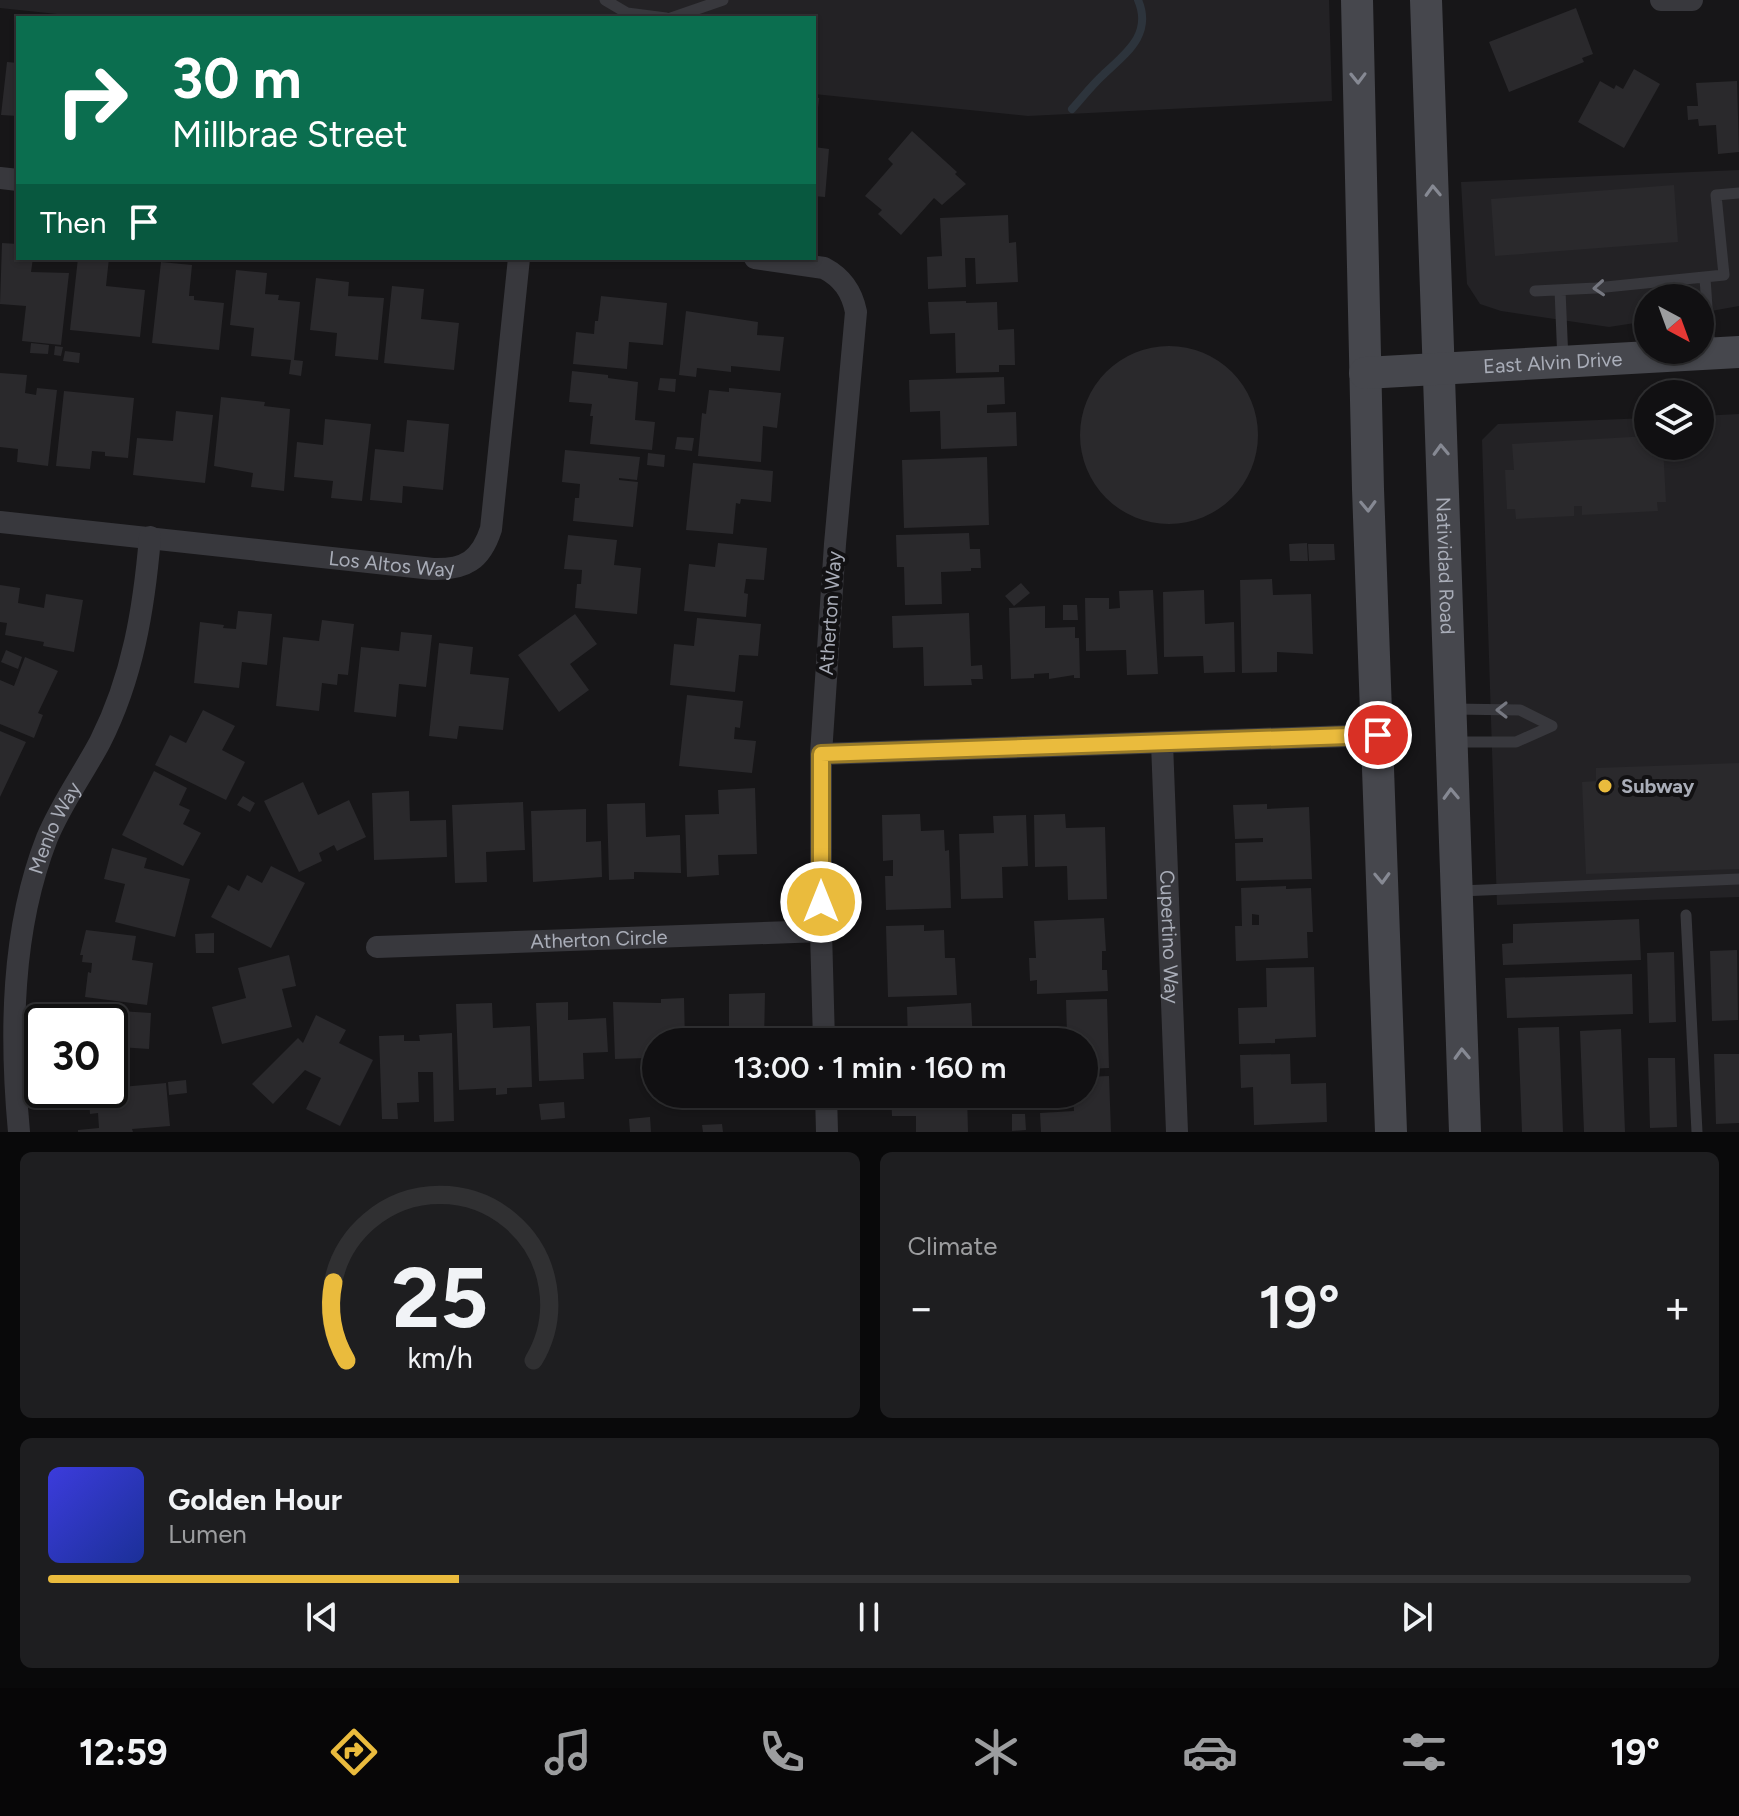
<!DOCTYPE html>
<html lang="en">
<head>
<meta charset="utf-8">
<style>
	:root { --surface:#111012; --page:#1e1e20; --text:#f1f3f6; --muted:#9c9d9f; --line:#303032; --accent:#eabb3d }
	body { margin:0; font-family:Figtree,sans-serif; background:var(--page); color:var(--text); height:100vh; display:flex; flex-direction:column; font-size:30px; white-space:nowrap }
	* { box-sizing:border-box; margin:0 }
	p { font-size:26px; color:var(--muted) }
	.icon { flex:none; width:44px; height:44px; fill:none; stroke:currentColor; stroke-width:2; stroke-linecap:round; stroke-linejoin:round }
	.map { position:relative; height:1132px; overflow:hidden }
	.side { display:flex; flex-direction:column; gap:20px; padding:20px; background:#09090a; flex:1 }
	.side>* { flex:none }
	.hud { position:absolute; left:16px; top:16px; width:800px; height:244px; border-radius:0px; box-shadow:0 2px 6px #0004,0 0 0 2px var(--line); background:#0b6e4f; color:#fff; overflow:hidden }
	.needle { width:52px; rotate:139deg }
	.controls { position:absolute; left:1634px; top:284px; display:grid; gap:16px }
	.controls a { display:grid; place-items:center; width:80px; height:80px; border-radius:50%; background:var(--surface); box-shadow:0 2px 6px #0004,0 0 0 2px var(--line); font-size:40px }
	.speed { position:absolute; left:24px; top:1004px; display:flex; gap:16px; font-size:40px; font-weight:700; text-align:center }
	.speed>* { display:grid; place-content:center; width:104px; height:104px; border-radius:50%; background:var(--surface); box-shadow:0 2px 6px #0004,0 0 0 2px var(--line); line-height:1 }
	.speed .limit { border:4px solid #111; border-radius:12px; background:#fff; color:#111 }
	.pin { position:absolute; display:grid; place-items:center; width:68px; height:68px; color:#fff; margin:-34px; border:4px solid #fff; border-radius:50%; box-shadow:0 2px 8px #0007 }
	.me { position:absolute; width:88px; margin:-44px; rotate:0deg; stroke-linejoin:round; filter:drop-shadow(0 0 6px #0008) }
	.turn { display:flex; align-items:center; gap:28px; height:168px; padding:0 24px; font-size:36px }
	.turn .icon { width:104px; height:104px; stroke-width:2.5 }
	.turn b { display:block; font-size:56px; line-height:68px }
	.then { display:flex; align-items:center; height:76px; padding:0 24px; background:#0003; gap:16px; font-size:30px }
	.big { font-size:60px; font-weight:600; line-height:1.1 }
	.side .tile { flex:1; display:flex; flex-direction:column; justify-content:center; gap:12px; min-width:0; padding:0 28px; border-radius:12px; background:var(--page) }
	.side .dial { align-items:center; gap:0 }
	.dial svg { height:208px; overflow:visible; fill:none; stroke:var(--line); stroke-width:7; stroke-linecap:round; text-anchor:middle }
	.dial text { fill:var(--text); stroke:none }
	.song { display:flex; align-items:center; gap:24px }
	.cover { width:96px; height:96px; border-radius:12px; background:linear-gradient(135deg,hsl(240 70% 55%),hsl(230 70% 35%)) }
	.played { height:8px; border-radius:4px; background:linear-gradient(90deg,var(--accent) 25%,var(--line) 25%) }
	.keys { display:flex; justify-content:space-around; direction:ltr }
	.heat { display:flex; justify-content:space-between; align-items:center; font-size:44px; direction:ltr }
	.side .tiles { flex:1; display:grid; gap:20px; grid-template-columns:1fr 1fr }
	.tile:last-child { grid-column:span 2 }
	.trip { position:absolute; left:642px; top:1028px; width:456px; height:80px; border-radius:40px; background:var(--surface); box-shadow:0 2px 6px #0004,0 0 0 2px var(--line); font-weight:600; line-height:80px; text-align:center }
	.dock { display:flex; height:128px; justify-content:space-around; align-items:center; background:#070607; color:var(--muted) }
	.dock .icon { width:56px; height:56px }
	.dock .current { color:var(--accent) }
	.dock b { font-size:36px; color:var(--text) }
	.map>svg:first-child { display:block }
	.built { fill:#232225 }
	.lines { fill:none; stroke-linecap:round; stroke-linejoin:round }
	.stream { stroke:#2d343c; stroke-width:8 }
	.building { fill:#2a292c; fill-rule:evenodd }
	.lane { stroke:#38383d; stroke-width:11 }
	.street { stroke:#38383d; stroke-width:22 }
	.secondary { stroke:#46474d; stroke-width:32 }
	.oneway { stroke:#868993 }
	.oneway2 { stroke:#767881 }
	.route-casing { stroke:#987a28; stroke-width:20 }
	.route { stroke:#eabb3d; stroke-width:14 }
	.poi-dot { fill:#eabb3d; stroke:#121113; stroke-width:3 }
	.labels { text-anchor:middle; stroke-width:8; stroke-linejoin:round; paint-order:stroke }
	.street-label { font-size:20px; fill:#a9adb8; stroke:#121113 }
	.poi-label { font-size:20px; font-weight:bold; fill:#a9adb8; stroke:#121113; text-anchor:start }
</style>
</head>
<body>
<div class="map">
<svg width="1739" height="1132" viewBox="0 0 1739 1132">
	<rect width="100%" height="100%" fill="#171618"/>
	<path class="built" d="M0 0H1329L1332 101 1028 116 814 94V18H95L0 8Z
		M1739 170V306L1700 313V298H1648V321L1609 327 1501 311 1480 304 1467 284 1461 182Z
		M1739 414V897L1497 905 1482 440 1498 424 1648 418V446H1700V416Z"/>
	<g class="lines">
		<path class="stream" d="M1072 109C1082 98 1092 85 1103 75 1125 54 1153 35 1138 0"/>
	</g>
	<path class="building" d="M1576 8 1593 54 1582 58 1584 62 1509 92 1489 42Z
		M7 62 18 63V116L1 115Z
		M1634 69 1660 84 1624 148 1578 122 1600 81 1614 89 1616 85 1623 89Z
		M1737 81 1739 152 1718 154 1716 125 1699 126 1698 119 1688 120 1687 106H1698L1696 83Z
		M814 98H819L816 128 814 127Z
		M912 131 957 172 955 174 966 184 942 205 934 198 901 235 878 214 882 210 865 196 893 164 888 159Z
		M814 147 829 149 825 197 814 196Z
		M1674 185 1678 242 1495 256 1491 199Z
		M1008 215 1009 243 1016 242 1018 282 976 284 975 258H965L966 287 928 289 927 257 942 256 940 218Z
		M2 243 18 244V258H33L31 272 69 273 61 345 22 341 26 306 0 304Z
		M78 258H109L106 286 145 290 140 337 70 330Z
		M161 262 192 265 189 296H194V300L224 303 219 350 152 343Z
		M236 270 267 273 265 294 279 295 278 300 300 302 294 360 303 361 301 376 289 374 291 360 251 356 254 328 230 325Z
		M316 278 349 282 348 296 384 298 378 360 335 356 337 333 310 330Z
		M392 286 424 289 421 319 459 323 454 370 384 363Z
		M601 296 667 303 663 345 629 342 627 369 573 364 576 332 594 334 595 321H598Z
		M966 301V303L997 302 998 330 1014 329 1015 365H999V372L956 373 955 333 930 334 928 302Z
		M686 311 758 322 757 335 784 337 780 371 731 366V372L697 368 696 377 679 375Z
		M31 343 49 345 48 354 30 353Z
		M55 346 63 347 61 356 54 355Z
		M1080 435a89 89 0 1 1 178 0a89 89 0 1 1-178 0Z
		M65 351 80 353 79 363 63 361Z
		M572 371 608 375V378L638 382 635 420 655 422 652 450 590 444 593 416H590L592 404 569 402Z
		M0 373 27 375 25 393 36 395 37 388 57 390 48 466 17 462 18 449 0 447Z
		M1004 377 1005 404 987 405V413L1016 412 1017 446 941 449 940 411 910 412 909 380Z
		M660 378 676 379 675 392 658 390Z
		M729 388 781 393 777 428 763 426 761 462 698 456 702 413 706 414 709 390 729 392Z
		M64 391 134 398 128 458 105 456V452L92 451 90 469 56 466Z
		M221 397 265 402 264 406 290 409 284 491 251 487 253 473 214 466Z
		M176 411 213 415 205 483 133 475 137 438 173 441Z
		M325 419 371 424 362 501 331 498 333 481 294 477 297 442 323 445Z
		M407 420 449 424 443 490 403 486 402 503 370 500 375 449 404 452Z
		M1648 436V446H1663L1666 502H1657L1658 511 1582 515V506H1574V516L1516 519 1515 509H1507L1505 470H1514L1512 444Z
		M677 437 694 438 692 451 675 449Z
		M565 450 640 457 637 480 619 478V480L638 482 633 527 573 521 575 498H579L580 484 562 482Z
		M648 453 665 455 664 467 647 465Z
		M987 457 989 525 904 528 902 460Z
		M693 463 773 471 771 502 741 499 740 504 736 503 733 534 686 530Z
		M969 533 970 549H980L981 568H971V571L941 572 942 604 905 605 904 567H897L896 535Z
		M568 535 617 540 614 565 641 568 637 614 575 608 577 584H581L582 570 564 569Z
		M718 543 767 548 764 580 746 579 744 593 748 594 746 617 684 611 689 564 715 567Z
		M1307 543 1308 561H1290L1289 544Z
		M1308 544H1334L1335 560 1309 561Z
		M1272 579 1273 595 1311 594 1313 654 1277 652V672L1242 673 1240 580Z
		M1021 583 1030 593 1014 606 1005 596Z
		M0 585 20 588 18 603 44 608 46 594 83 600 74 652 43 646 44 642 5 635 7 623 0 622Z
		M1153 590 1158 674 1127 675 1126 650 1086 651 1085 598H1109V609L1120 608 1119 591Z
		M1204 590 1205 624 1234 622 1235 672 1204 673 1203 656 1164 657 1163 592Z
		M1063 605H1077L1078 620H1063Z
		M1045 606V628L1075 627V638H1079L1080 678H1074V675L1049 679V673L1034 674V678L1011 679 1009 608Z
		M238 611 272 614 267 665 242 662 239 688 194 683 200 622 224 625 223 628 236 629Z
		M969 613 971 666 982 665 983 679H971L972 685 924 686 923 647 893 648 892 616Z
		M575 614 597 644 570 664 589 690 559 712 518 655Z
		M697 618 761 624 758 656 739 655 735 692 670 685 674 644 694 646Z
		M322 620 354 624 348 675 338 674 337 685 322 683 319 711 276 706 283 637 319 641Z
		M401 632 432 635 426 687 399 684 396 717 354 712 361 647 399 651Z
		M439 643 473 647 470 674 509 678 503 730 459 726 457 739 429 736Z
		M6 650 22 657 18 669 1 662Z
		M25 657 58 671 38 713 43 715 34 738 0 724V680L14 686Z
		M687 695 743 701 740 728 735 727 734 739 756 741 752 773 679 766Z
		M203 710 235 726 222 750 245 762 226 800 155 765 170 735 186 743Z
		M0 731 26 742 0 797Z
		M1739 763V869L1586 874 1582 782 1596 781V768Z
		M154 771 187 788 179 805 190 810 183 824 201 833 183 866 122 835Z
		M303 782 318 815 349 800 366 837 337 851 334 845 319 853 322 861 299 872 264 801Z
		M755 788 757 854 718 855 719 875 687 877 685 815 719 814 718 790Z
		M409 791 410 821 446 820 447 857 374 860 372 793Z
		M243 796 255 803 250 812 237 805Z
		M523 802 525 850 486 852 487 882 455 883 452 805Z
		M645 803 646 837 680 835 681 873 634 872V879L609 880 607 804Z
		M1267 804V809L1309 807 1312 879 1236 881 1235 843 1263 842V838L1235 839 1233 805Z
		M586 809V842L601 841 602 877 533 882 531 811Z
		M920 814 921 831 944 830 945 851 949 850 951 908 886 910 885 876H893V860L883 861 882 815Z
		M1065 814 1066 828 1105 827 1107 899 1068 900 1067 866 1035 867 1034 815Z
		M1026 815 1028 866 1002 867 1003 898 961 899 959 834 994 833 993 816Z
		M112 848 147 858 144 868 190 879 175 937 115 922 125 884 104 879Z
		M271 866 305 883 271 948 211 917 228 885 239 891 247 875 262 883Z
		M1286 886V889L1311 888 1313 932H1307L1308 958 1236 961 1235 926H1242L1241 888ZM1252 914 1259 915V925H1252Z
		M1104 918 1106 951H1102V970H1107L1108 991 1037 994V980L1030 981 1029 958H1036L1034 921Z
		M1639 919 1641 960 1503 965 1502 944 1513 943V924Z
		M924 925V931L944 930 945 958H955L957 995 888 997 886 926Z
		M86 930 136 936 132 960 153 963 147 1005 85 997 88 972 91 973 92 963 82 962 83 955H80Z
		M214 933V953H196L195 934Z
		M1737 950 1738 1020 1712 1021 1710 951Z
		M1674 952 1676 1022 1649 1023 1647 953Z
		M289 955 296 986 282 989 292 1027 222 1044 212 1007 246 998 238 968Z
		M1314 967 1316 1037 1275 1039V1043L1239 1044 1238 1008 1267 1007 1266 968Z
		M1632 974 1633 1014 1507 1018 1505 978Z
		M765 993 764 1042H699V1029L729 1028V994Z
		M684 998 685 1042H656V1072L647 1073 646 1058 615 1059 613 1002 661 1003V999Z
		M1107 999 1109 1068 1084 1069V1042H1034V1035L1067 1034 1066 1000Z
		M568 1002V1020L606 1018 608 1052 583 1053 584 1079 539 1081 536 1003Z
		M492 1003 493 1028 530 1026 532 1087 507 1088V1094L496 1095V1088L459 1090 456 1004Z
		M971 1003 973 1042H908L907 1007Z
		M73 1008 151 1013 149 1049 119 1047 117 1080 110 1079V1022H72Z
		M316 1015 346 1030 339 1043 373 1060 340 1126 306 1109 321 1078 305 1070 273 1104 252 1084 298 1038 303 1043Z
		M1559 1027 1563 1132H1522L1518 1028Z
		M1621 1029 1625 1132H1584L1580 1031Z
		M452 1033 454 1121 434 1122 433 1072H418L419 1102 397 1103 398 1119H382L379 1036 404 1035V1041H420L419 1035Z
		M1290 1054 1291 1084 1326 1083 1327 1122 1254 1125 1253 1087 1241 1088 1240 1055Z
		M1714 1054H1739V1123L1716 1124Z
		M1648 1058H1675L1677 1127 1650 1128Z
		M1109 1076 1111 1132H1041L1040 1113 1074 1111 1073 1094H1084V1077Z
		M186 1080 187 1093 169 1095 168 1082Z
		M166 1083 170 1126 132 1129 133 1132H78V1130L99 1128 98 1113 90 1114 88 1090Z
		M712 1094H755V1104L712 1106Z
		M891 1094H967L968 1132H916V1116H892Z
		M564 1102 565 1118 541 1120 539 1104Z
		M1012 1114H1025L1026 1130 1012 1131Z
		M650 1117 651 1132H630L629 1119Z
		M722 1124 723 1132H703L702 1125Z"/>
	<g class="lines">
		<path class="lane" d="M605 0 627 13 666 18
			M671 18 723 0
			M1705 278 1710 351
			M1560 290 1563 361
			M1535 291 1596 288 1724 275 1716 195 1739 193
			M1453 709 1520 710 1552 726
			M1454 742H1516L1552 726
			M1460 891 1739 879
			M1686 915 1697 1132"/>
		<g class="street">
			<path d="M1661 0H1692"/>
			<path d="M0 178 18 180"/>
			<path d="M755 258 824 268C843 278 852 292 856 312L835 544 821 754V931L824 1042"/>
			<path id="s1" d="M0 522 433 569C465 570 481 560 491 529L519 258"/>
			<path id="s2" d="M1162 743 1177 1132"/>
			<path d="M821 754 1378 735"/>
			<path id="s3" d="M377 947 821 931"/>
			<path d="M826 1094 827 1132"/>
			<path id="s4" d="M19 1132C10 1035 11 930 47 838 61 804 83 774 100 742 133 677 144 608 150 537"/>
		</g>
		<g class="secondary">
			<path d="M1357 0 1368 489 1391 1132"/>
			<path id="s5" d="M1426 0 1465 1132"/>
			<path id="s6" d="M1365 373 1739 352"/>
		</g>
	</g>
	<defs><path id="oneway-chevron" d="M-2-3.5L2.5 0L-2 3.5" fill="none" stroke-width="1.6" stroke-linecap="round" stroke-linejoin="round" transform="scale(2)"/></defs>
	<g class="oneway">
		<use href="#oneway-chevron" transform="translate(1358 78) rotate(89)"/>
		<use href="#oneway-chevron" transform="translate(1433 191) rotate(-92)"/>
		<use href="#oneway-chevron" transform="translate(1441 450) rotate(-92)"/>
		<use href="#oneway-chevron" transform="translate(1368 506) rotate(88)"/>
		<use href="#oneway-chevron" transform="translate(1451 794) rotate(-92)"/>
		<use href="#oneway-chevron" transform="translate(1382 878) rotate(88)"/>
		<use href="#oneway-chevron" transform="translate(1462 1054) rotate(-92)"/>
	</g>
	<g class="oneway2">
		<use href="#oneway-chevron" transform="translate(1599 288) rotate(176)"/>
		<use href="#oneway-chevron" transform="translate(1502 710) rotate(-180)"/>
	</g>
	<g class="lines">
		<defs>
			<path id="route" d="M821 902V754L1378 735"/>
		</defs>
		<use href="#route" class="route-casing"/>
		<use href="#route" class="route"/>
	</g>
	<circle class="poi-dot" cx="1605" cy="786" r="8"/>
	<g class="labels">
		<g class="street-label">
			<text dy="7" stroke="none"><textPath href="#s6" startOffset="188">East Alvin Drive</textPath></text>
			<text dy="7" stroke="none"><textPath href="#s1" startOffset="394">Los Altos Way</textPath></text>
			<text dy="7" stroke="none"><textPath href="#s5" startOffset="566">Natividad Road</textPath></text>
			<text transform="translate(830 613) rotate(-86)" y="7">Atherton Way</text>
			<text dy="7" stroke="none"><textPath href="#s4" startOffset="310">Menlo Way</textPath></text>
			<text dy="7" stroke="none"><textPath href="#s2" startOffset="194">Cupertino Way</textPath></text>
			<text dy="7" stroke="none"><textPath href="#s3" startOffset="222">Atherton Circle</textPath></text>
		</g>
		<g class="poi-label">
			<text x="1621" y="793">Subway</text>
		</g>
	</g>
</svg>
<div class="controls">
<a><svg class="needle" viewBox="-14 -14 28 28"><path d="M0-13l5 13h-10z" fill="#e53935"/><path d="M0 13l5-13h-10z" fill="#9c9d9f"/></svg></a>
<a><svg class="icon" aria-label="layers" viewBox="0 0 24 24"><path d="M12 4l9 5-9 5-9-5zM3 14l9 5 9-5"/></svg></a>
</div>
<div class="speed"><div class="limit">30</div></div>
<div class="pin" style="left:1378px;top:735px;background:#d93025"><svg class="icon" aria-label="arrive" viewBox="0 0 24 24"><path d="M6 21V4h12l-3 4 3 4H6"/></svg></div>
<svg class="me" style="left:821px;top:902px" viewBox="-20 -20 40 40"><circle r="17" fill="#eabb3d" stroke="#fff" stroke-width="3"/><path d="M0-11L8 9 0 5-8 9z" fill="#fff"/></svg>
<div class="trip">13:00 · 1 min · 160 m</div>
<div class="hud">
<div class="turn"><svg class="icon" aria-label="right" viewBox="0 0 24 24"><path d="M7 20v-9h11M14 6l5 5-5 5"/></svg><div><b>30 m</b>Millbrae Street</div></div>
<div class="then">Then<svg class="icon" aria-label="arrive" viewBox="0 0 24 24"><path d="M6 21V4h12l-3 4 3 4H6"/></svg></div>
</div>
</div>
<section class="side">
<div class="tiles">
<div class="tile dial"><svg viewBox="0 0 100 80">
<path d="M14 69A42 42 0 1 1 86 69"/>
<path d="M14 69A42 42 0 0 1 9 39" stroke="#eabb3d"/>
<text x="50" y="56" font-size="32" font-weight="700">25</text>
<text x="50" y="72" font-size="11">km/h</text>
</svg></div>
<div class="tile"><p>Climate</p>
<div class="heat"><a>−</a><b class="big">19°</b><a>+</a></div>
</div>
<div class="tile">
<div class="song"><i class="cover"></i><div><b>Golden Hour</b><p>Lumen</p></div></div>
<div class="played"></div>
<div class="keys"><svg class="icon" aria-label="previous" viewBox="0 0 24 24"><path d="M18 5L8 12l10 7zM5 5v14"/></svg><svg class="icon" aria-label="pause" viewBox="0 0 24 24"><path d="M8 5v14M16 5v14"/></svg><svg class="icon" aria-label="next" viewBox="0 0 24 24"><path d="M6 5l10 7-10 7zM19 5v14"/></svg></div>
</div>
</div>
</section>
<nav class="dock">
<b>12:59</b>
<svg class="icon current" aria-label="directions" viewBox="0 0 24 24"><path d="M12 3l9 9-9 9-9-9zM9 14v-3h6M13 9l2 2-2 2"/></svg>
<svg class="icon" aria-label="music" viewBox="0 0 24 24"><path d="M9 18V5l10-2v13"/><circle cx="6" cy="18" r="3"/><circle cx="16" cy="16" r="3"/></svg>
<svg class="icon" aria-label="phone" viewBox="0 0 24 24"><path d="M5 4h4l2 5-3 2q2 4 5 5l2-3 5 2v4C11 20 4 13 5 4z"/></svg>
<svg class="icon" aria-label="climate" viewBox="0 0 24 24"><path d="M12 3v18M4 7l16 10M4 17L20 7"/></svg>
<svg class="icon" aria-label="car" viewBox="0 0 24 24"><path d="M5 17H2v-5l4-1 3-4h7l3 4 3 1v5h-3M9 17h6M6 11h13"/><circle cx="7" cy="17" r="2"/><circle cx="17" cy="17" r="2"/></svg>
<svg class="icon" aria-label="filters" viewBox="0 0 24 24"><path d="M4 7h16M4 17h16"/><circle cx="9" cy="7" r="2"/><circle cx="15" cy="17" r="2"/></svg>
<b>19°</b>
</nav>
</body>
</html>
